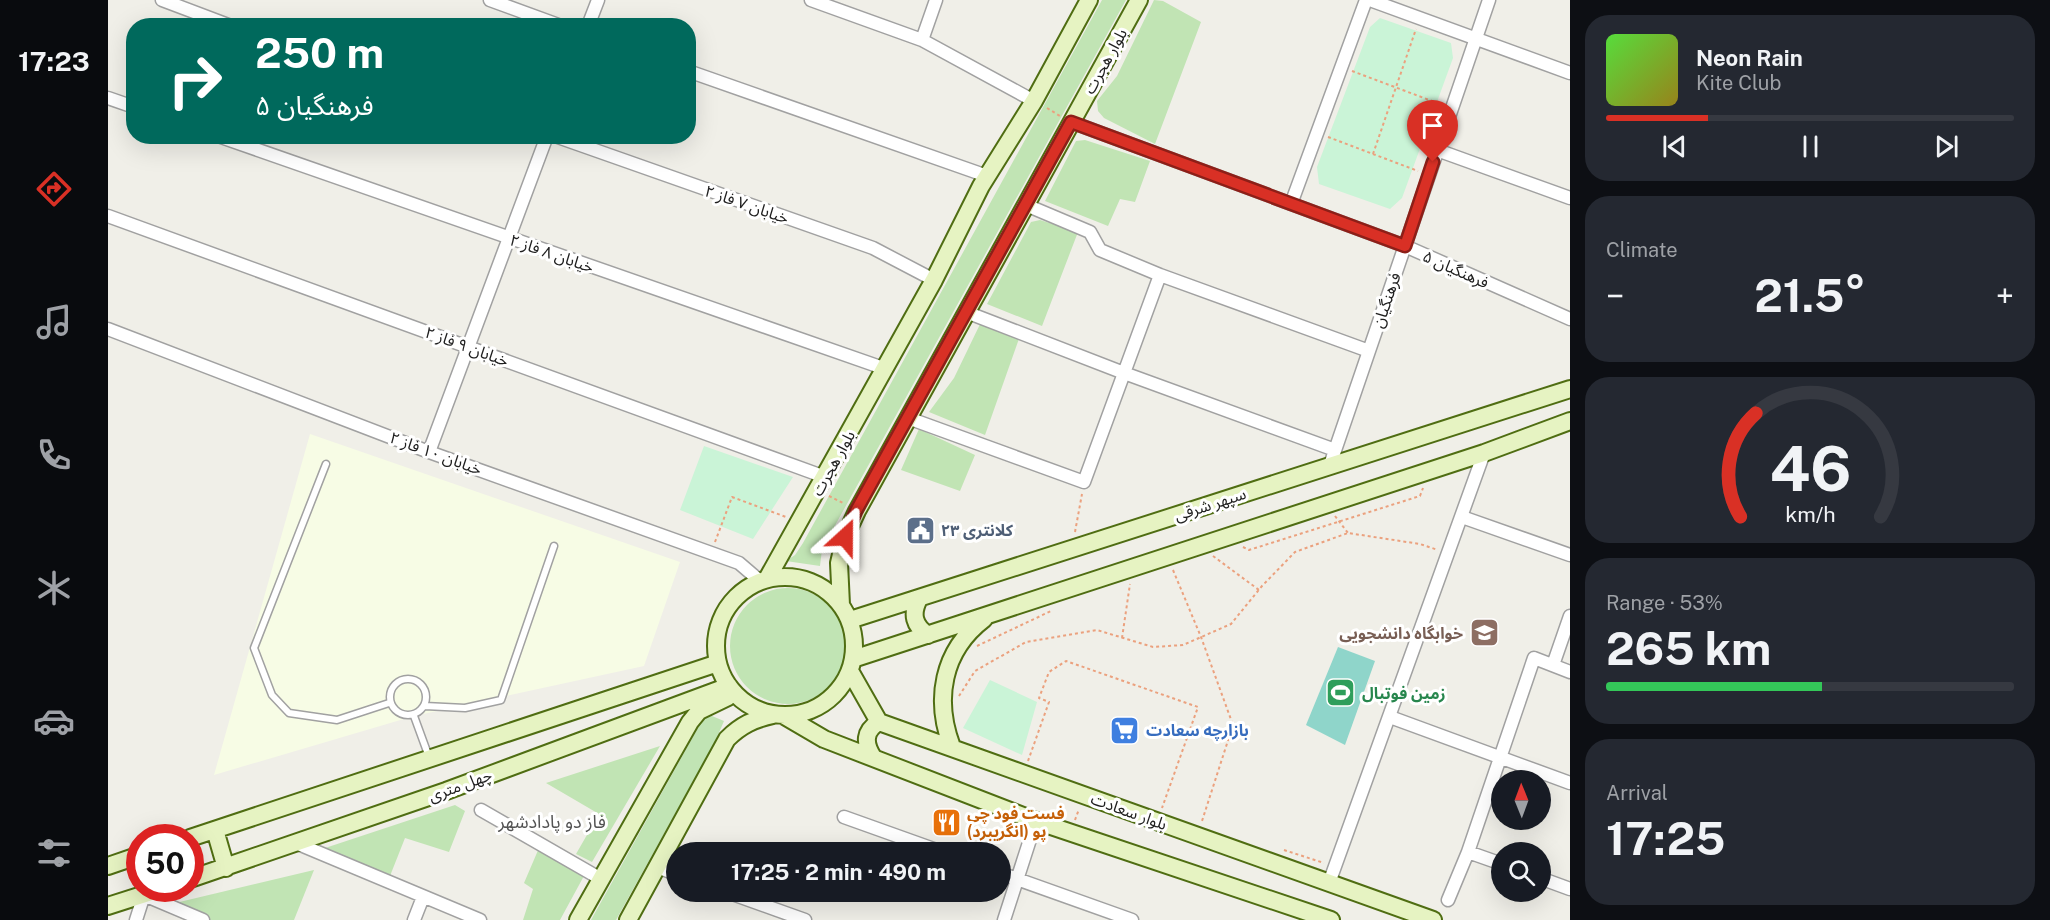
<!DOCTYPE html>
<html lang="en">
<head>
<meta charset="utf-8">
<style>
	:root { --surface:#171b24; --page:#242831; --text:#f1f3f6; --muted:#9ea1a6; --line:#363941; --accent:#d93025 }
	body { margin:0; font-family:"Public Sans","Noto Sans Arabic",sans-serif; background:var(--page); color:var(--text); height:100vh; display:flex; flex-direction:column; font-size:22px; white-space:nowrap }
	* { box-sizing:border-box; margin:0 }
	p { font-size:20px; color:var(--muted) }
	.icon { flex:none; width:33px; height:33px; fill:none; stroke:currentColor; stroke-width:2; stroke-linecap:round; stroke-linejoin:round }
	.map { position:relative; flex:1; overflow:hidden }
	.sheet { display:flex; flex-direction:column; gap:15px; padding:15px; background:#0d0f14; width:480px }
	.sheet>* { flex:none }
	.top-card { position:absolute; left:18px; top:18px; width:570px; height:126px; border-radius:24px; box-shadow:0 6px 24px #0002; background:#00695c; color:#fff; overflow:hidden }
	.needle { width:39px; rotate:359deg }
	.fabs { position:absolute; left:1383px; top:770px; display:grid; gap:12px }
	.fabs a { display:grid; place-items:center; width:60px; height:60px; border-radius:50%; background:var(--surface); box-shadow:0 6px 24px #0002; font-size:30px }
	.speed { position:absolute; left:18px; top:824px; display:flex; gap:12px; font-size:30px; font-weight:700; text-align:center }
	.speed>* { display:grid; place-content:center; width:78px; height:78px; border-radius:50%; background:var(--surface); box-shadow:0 6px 24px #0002; line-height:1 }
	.speed .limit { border:9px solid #d22; background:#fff; color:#111 }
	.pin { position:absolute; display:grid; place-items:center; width:51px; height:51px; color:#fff; margin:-62px -26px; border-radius:50% 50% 50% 0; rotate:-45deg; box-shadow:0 0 6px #0007 }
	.pin .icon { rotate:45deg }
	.me { position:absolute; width:66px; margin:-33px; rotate:24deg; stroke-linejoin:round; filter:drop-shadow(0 0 4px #0008) }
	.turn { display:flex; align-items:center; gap:21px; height:126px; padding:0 30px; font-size:27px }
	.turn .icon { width:78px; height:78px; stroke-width:2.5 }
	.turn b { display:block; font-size:42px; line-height:51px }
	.big { font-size:45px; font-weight:700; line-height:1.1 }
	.sheet .widget { flex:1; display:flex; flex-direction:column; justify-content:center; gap:9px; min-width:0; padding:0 21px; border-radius:24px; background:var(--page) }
	.sheet .dial { align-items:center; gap:0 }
	.dial svg { height:156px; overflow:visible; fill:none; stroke:var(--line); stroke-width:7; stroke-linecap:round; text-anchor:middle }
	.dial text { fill:var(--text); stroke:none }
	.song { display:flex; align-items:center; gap:18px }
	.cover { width:72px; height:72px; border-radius:9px; background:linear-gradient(135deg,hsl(110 70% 55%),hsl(50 70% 35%)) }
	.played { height:6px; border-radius:3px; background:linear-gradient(90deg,var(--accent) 25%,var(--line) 25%) }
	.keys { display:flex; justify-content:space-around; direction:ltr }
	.heat { display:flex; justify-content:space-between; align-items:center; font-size:33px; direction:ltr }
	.charge { height:9px; border-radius:4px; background:linear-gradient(90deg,#34c759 53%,var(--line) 0) }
	.trip { position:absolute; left:558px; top:842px; width:345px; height:60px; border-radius:30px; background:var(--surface); box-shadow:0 6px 24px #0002; font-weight:700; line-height:60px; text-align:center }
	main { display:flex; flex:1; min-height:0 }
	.tabs { display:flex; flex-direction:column; width:108px; justify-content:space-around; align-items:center; background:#090b0e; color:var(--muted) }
	.tabs .icon { width:42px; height:42px }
	.tabs .active { color:var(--accent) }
	.tabs b { font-size:27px; color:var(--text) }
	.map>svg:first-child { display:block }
	.education { fill:#f7fce5 }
	.grass { fill:#c1e4b4 }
	.park { fill:#caf4d7 }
	.pitch { fill:#8fd5ca }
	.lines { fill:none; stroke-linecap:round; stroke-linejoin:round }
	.lane-casing { stroke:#a1a1a1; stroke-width:9 }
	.street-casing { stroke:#a1a1a1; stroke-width:15 }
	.secondary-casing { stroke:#4f6d12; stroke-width:20 }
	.path { stroke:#eba17e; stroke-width:2; stroke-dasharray:3 3; stroke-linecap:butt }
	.lane { stroke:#fff; stroke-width:6 }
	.street { stroke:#fff; stroke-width:12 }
	.secondary { stroke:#e6f3c2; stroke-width:16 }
	.route-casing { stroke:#8d1f18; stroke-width:15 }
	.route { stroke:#d93025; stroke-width:10 }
	.labels { text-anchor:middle; stroke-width:6; stroke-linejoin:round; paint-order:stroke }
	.street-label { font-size:16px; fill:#202020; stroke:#fff }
	.service-label { font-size:16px; font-weight:bold; fill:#4e5e75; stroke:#fff; text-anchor:start }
	.education-label { font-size:16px; font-weight:bold; fill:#785e54; stroke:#fff; text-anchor:end }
	.leisure-label { font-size:16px; font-weight:bold; fill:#27864d; stroke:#fff; text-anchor:start }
	.shop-label { font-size:16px; font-weight:bold; fill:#366cbe; stroke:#fff; text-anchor:start }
	.food-label { font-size:16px; font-weight:bold; fill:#c56008; stroke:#fff; text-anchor:start }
	.neighbourhood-label { font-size:18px; fill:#535353; stroke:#fff }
</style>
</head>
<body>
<main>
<nav class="tabs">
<b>17:23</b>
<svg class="icon active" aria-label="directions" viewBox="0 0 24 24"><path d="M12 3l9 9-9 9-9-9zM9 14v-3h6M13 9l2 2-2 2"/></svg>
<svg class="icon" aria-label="music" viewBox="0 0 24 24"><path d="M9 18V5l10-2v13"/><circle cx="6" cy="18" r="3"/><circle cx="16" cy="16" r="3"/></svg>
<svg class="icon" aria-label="phone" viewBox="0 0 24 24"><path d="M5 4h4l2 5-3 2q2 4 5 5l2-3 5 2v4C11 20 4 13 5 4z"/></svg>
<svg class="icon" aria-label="climate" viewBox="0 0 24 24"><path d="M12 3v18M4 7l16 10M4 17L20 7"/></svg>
<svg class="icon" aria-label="car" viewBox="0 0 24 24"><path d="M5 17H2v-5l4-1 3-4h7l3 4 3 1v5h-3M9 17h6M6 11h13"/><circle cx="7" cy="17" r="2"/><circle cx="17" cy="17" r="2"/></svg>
<svg class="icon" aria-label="filters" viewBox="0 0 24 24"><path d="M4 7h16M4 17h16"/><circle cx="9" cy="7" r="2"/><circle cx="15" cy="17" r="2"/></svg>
</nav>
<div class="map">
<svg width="1462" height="920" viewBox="0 0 1462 920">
	<rect width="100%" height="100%" fill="#f0efe8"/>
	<path class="education" d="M202 434 572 562 536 666 306 716 106 775Z"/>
	<path class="grass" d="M994 0H1018L714 549 712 566 678 561 687 555 695 543Z
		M1046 0 1055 1 1093 22 1047 144 996 118 990 111 989 101 1009 76Z
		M977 140 1042 161 1027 202 1012 199 1000 226 937 201 968 141Z
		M932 220 970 232 934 326 879 304 923 222Z
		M875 318 913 333 877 435 821 412 846 378Z
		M811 429 867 455 852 491 793 470Z
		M622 646a58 58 0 1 1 116 0a58 58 0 1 1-116 0Z
		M604 716 616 721 607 742 508 920H483L596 717Z
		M552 746 484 862 468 854 491 814 438 783Z
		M347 805 357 811 341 852 297 838 280 881 202 853Z
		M431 848 477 874 452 920H415L425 889 416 883Z
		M206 870 186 920H101L63 904Z"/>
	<path class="park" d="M1272 18 1343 43 1345 58 1294 198 1282 209 1211 184 1209 167 1262 27Z
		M596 446 685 477 645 539 572 510Z
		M882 680 929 702 914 755 855 728Z"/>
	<path class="pitch" d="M1230 647 1267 661 1237 745 1198 725Z"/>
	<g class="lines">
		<defs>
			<path id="lane" d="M218 464 146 648 164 695 181 713 229 720 281 703
				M282 697a18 18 0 1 1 36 0a18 18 0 1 1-36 0Z
				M317 706 357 708 393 700 446 546
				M306 716 321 757"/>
			<path id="street" d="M54 0 123 26
				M382 0 453 26
				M703 0 814 40 926 101
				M1262 0 1462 73
				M480 26 490 0
				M814 40 828 0
				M580 71 879 176
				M0 98 26 107
				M963 122 1297 246 1462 319
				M110 136 778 369
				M447 136 765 248 826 280
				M1329 150 1462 198
				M1183 204 1258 0
				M918 205 982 232 992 250 1052 275 1261 351
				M0 216 717 477
				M858 312 1016 373 1227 450
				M0 329 321 452 631 563 652 581
				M800 418 976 482 1052 275
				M321 452 439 136
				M1222 465 1381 0
				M1354 517 1462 555
				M1445 665 1462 616
				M1282 717 1462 783
				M373 810 493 879
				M736 817 834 852
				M188 843 372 920
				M1360 852 1426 658 1462 672
				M549 867 568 874
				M892 873 1024 920
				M1432 878 1462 889
				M1221 883 1376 453
				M616 891 697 920
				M1340 900 1360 852 1394 864
				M28 920 36 895 95 920
				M306 920 315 897
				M896 920 928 821"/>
			<path id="secondary" d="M608 646a69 69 0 1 1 138 0a69 69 0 1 1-138 0Z
				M659 579 826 280 873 186 926 101 981 0
				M811 599C803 614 806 626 820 635
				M733 605 731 563 737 537 749 511 1031 0
				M742 620 1462 389
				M745 659 1376 453 1462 421
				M742 671 771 722 1325 920
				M675 715 716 739 928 821 1223 920
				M844 747C826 700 834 651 876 619
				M765 757C756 743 756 731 771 722
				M107 830 118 868
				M82 838 610 663
				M0 866 32 855
				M82 879 338 791 621 686
				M0 906 56 888
				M470 920 582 722 591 711 620 697
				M520 920 619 739C633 725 646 719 665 715"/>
		</defs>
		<use href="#lane" class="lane-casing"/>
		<use href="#street" class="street-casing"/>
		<use href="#secondary" class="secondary-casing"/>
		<path class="path" d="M1244 71 1332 104
			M939 108 952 116
			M1220 137 1310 171
			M1265 154 1308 29
			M721 496 737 504
			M1227 516 1240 533
			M967 532 974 494
			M607 542 624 497 678 517
			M1135 547 1141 550 1312 496 1315 488
			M1105 556 1151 590
			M1065 570 1093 637 1125 725 1094 821
			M1014 638 1022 584
			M869 646 943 611
			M851 696 867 671 918 642 989 630 1045 647 1075 645 1123 624 1154 586 1187 552 1240 533 1312 544 1330 550
			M920 761 941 702 931 698 941 672 958 661 1090 707 1054 808
			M967 820 971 809
			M1176 850 1216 863"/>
		<use href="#lane" class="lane"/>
		<use href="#street" class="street"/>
		<use href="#secondary" class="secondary"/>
	</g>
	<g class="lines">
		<defs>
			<path id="route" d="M737 537 748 511 963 122 1297 246 1325 162"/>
		</defs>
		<use href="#route" class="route-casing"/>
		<use href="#route" class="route"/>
	</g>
	<defs>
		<symbol id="civic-square" viewBox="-11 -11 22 22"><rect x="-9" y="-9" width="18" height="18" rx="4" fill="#5c6f8a" stroke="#fff"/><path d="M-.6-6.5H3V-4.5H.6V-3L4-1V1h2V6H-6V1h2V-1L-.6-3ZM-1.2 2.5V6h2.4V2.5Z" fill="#fff"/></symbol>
		<symbol id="university-square" viewBox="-11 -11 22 22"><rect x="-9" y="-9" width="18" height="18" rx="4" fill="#8d6e63" stroke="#fff"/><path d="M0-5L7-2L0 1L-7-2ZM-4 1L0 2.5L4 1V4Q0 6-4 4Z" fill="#fff"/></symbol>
		<symbol id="stadium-square" viewBox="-11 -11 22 22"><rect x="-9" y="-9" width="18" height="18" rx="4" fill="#2e9e5b" stroke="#fff"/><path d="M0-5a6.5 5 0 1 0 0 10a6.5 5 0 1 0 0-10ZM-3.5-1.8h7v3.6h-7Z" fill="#fff"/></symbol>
		<symbol id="supermarket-square" viewBox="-11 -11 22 22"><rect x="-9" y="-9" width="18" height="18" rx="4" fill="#3f7fe0" stroke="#fff"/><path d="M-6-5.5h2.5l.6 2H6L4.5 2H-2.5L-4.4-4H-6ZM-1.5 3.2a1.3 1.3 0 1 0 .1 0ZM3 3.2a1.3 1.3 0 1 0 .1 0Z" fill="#fff"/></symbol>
		<symbol id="restaurant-square" viewBox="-11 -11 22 22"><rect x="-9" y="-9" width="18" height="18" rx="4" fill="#e8710a" stroke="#fff"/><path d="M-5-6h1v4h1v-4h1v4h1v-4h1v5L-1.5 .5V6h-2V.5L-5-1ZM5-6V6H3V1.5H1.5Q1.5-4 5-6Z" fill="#fff"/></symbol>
	</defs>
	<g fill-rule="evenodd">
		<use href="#civic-square" x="796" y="514" width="33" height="33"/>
		<use href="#university-square" x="1360" y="616" width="33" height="33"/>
		<use href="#stadium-square" x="1216" y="676" width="33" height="33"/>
		<use href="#supermarket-square" x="1000" y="714" width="33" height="33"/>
		<use href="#restaurant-square" x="822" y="806" width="33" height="33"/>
	</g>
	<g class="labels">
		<g class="street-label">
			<text transform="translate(997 61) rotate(-61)" y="6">بلوار هجرت</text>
			<text transform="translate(639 204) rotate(19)" y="6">خیابان ۷ فاز ۲</text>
			<text transform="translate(444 253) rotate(19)" y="6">خیابان ۸ فاز ۲</text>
			<text transform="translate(1348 269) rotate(24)" y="6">فرهنگیان ۵</text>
			<text transform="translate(1278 300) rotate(-71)" y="6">فرهنگیان</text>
			<text transform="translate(359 346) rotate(20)" y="6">خیابان ۹ فاز ۲</text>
			<text transform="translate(328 453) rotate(20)" y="6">خیابان ۱۰ فاز ۲</text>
			<text transform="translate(725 463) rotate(-61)" y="6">بلوار هجرت</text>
			<text transform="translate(1102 504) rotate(-18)" y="6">سپهر شرقی</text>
			<text transform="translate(352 785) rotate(-20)" y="6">چهل متری</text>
			<text transform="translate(1021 811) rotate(20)" y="6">بلوار سعادت</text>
		</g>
		<g class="service-label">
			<text x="833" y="536">کلانتری ۲۳</text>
		</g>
		<g class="education-label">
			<text x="1355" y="639">خوابگاه دانشجویی</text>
		</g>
		<g class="leisure-label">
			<text x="1254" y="699">زمین فوتبال</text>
		</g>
		<g class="shop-label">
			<text x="1038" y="736">بازارچه سعادت</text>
		</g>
		<g class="food-label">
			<text x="859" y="819">فست فود چی<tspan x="859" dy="18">پو (انگریبرد)</tspan></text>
		</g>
		<g class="neighbourhood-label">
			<text x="444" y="828">فاز دو پادادشهر</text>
		</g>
	</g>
</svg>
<div class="fabs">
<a><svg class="needle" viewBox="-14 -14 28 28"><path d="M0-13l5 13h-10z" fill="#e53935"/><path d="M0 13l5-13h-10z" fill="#9ea1a6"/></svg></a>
<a><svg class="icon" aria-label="search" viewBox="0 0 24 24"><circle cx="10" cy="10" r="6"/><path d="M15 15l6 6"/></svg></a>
</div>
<div class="speed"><div class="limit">50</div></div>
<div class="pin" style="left:1325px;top:162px;background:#d93025"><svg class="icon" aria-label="arrive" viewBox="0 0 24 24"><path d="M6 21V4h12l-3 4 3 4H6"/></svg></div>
<svg class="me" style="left:737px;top:537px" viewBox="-20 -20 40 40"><path d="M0-17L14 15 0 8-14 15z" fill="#d93025" stroke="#fff" stroke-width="4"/></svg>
<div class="trip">17:25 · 2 min · 490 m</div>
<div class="top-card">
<div class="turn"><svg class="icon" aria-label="right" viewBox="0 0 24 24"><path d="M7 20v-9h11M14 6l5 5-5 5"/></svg><div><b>250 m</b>فرهنگیان ۵</div></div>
</div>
</div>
<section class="sheet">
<div class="widget">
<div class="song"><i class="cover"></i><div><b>Neon Rain</b><p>Kite Club</p></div></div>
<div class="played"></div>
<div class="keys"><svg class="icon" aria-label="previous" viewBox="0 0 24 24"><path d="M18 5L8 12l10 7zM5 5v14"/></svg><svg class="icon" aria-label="pause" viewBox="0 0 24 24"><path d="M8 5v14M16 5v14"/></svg><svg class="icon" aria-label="next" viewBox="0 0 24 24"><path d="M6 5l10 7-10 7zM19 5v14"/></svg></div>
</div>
<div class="widget"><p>Climate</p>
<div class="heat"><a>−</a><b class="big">21.5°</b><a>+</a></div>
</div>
<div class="widget dial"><svg viewBox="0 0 100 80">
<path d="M14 69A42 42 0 1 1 86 69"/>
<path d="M14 69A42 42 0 0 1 22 16" stroke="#d93025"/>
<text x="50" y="56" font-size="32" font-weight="700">46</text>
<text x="50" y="72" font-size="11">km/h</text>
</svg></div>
<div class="widget"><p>Range · 53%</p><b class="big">265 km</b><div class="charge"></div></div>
<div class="widget"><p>Arrival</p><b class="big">17:25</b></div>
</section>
</main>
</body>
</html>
